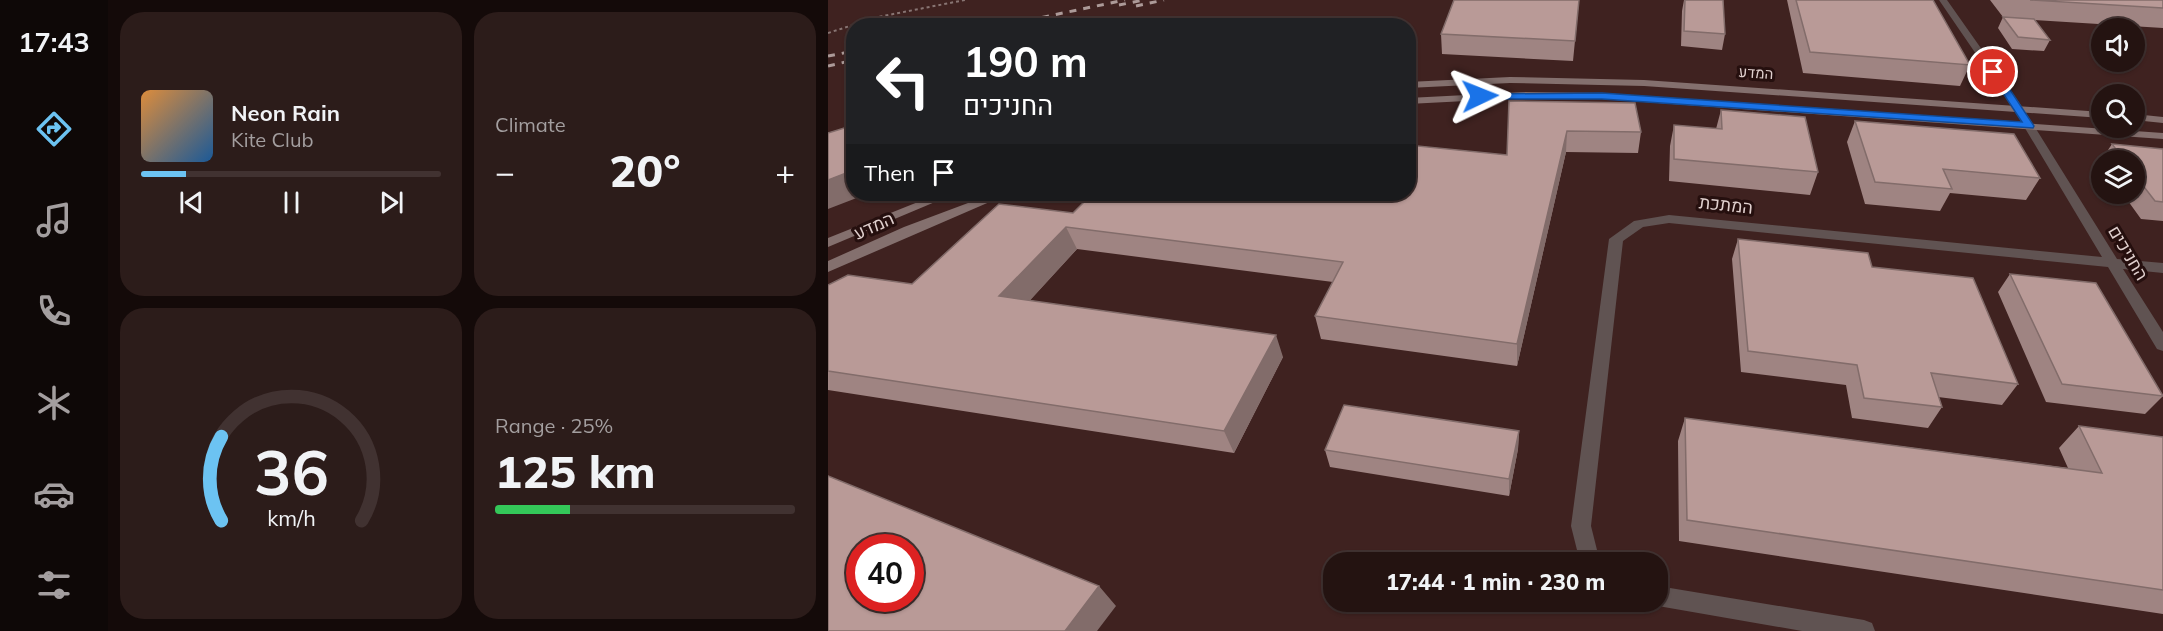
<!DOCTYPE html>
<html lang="en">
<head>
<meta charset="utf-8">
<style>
	:root { --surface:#241311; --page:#2c1c1a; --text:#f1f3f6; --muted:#a39e9f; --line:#413231; --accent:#6cc3f2 }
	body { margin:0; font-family:Mulish,Heebo,sans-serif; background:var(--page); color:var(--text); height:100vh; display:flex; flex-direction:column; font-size:22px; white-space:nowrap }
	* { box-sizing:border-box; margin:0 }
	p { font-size:20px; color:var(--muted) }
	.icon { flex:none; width:33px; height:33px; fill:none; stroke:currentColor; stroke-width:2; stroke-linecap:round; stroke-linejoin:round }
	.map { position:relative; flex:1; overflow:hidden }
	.details { display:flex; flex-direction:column; gap:12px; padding:12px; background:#140a09; width:720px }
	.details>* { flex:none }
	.hud { position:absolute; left:18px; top:18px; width:570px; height:183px; border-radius:24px; box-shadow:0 2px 4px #0004,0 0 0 2px var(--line); background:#202124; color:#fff; overflow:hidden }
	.buttons { position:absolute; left:1263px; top:18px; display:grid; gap:12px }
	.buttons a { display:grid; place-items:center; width:54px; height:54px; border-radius:50%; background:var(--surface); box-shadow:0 2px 4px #0004,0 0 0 2px var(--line); font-size:30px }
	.speed { position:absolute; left:18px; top:534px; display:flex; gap:12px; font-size:30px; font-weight:700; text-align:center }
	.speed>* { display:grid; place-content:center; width:78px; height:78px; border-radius:50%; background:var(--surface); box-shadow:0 2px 4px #0004,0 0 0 2px var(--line); line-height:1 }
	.speed .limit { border:9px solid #d22; background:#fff; color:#111 }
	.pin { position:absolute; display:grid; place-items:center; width:51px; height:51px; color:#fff; margin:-26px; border:3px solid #fff; border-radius:50%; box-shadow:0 2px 6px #0007 }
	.me { position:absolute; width:66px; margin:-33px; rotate:88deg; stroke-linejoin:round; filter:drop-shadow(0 0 4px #0008) }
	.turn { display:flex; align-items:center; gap:21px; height:126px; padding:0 18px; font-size:27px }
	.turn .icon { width:78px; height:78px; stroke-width:2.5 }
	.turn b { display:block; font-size:42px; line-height:51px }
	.then { display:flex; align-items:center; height:57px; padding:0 18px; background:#0003; gap:12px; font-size:22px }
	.big { font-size:45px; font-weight:800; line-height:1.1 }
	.details .widget { flex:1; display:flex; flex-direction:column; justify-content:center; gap:9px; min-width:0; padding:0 21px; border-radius:24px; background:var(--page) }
	.details .dial { align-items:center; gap:0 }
	.dial svg { height:156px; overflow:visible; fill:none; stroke:var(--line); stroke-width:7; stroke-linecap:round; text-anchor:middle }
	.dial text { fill:var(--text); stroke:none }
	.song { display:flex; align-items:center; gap:18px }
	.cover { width:72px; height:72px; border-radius:9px; background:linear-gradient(135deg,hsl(30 70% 55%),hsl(210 70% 35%)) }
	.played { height:6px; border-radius:3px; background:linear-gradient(90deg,var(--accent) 15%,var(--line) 15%) }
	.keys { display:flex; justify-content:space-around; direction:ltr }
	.heat { display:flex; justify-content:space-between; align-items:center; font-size:33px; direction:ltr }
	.charge { height:9px; border-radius:4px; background:linear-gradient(90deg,#34c759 25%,var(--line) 0) }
	.details .tiles { flex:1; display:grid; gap:12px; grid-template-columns:repeat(2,1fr) }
	.trip { position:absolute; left:495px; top:552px; width:345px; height:60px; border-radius:24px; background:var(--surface); box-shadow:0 2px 4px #0004,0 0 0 2px var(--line); font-weight:800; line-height:60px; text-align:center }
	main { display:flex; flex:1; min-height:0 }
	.tabs { display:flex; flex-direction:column; width:108px; justify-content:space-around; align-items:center; background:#0e0807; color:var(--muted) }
	.tabs .icon { width:42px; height:42px }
	.tabs .current { color:var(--accent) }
	.tabs b { font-size:27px; color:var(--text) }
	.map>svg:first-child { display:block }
	.built { fill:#3f2220; fill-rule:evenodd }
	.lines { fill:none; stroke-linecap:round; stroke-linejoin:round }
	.path { stroke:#887573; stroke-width:2; stroke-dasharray:3 3; stroke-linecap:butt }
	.street { fill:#605352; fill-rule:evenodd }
	.secondary { fill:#84706e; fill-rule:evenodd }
	.rail { stroke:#ac9a98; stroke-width:3; stroke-dasharray:7 7; stroke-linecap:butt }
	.wall { fill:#9f8482 }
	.shaded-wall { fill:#826c6a }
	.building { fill:#b99a97; stroke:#826c6a; stroke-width:1.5; fill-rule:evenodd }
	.route { fill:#1a73e8; stroke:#114b97; stroke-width:1.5 }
	.labels { text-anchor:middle; stroke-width:6; stroke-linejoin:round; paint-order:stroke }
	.far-street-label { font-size:15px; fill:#dfcfcd; stroke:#250f0e }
	.street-label { font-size:18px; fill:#dfcfcd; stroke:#250f0e }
</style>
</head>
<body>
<main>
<nav class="tabs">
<b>17:43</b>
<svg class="icon current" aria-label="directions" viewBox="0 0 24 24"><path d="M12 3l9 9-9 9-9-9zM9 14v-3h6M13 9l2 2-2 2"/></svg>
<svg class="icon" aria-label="music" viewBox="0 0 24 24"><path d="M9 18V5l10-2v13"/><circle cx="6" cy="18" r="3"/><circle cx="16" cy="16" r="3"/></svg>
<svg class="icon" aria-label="phone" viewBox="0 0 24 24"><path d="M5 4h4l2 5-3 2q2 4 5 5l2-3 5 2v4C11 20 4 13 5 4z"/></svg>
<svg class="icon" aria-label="climate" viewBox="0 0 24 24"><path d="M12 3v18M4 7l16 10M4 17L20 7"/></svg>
<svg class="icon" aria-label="car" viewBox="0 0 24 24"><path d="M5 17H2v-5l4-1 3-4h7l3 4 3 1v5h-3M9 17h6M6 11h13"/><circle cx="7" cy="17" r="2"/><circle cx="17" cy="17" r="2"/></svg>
<svg class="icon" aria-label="filters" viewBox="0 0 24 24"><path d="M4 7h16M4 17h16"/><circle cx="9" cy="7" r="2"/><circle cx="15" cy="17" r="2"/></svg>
</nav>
<section class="details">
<div class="tiles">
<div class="widget">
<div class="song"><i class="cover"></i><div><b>Neon Rain</b><p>Kite Club</p></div></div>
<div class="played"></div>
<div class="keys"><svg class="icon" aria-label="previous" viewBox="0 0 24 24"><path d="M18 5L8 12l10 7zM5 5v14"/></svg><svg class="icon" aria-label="pause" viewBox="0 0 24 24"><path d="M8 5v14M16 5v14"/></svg><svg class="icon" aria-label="next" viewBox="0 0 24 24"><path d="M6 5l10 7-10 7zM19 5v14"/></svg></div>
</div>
<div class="widget"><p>Climate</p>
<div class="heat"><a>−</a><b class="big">20°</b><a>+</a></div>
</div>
<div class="widget dial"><svg viewBox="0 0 100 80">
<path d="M14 69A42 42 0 1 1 86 69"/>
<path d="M14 69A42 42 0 0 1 14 26" stroke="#6cc3f2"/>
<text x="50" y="56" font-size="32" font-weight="700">36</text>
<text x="50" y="72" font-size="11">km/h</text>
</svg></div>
<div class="widget"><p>Range · 25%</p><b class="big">125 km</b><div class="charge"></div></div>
</div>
</section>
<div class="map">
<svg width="1335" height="631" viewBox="0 0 1335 631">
	<rect width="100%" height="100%" fill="#301917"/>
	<path class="built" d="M0 0H1335V631H0ZM26 26H580V194H26ZM1274 28H1306V62H1274ZM1274 94H1306V128H1274ZM1274 160H1306V194H1274ZM32 548H82V598H32ZM506 562H830V602H506Z"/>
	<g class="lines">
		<path class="path" d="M0 33 50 17 137 0"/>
		<path class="street" d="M1111 0H1119L1195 108 1289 259 1335 263V273L1295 269 1335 332V351L1329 349 1280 267 841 223 815 227 795 241 763 526 772 562H752L743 526 781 239 806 221 841 215 1274 257 1185 108Z
			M830 586 1036 620 1044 623 1047 631H974L830 606 822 602H830Z"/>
		<path class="secondary" d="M682 77 816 80 1274 112V118L816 86 682 83 580 88V82Z
			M696 92 774 93 1335 133V139L774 99 696 98 580 104V98Z
			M1306 114 1335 117V123L1306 120Z
			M110 194H126L0 247V238Z
			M164 194H180L0 272V261L76 227Z"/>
		<path class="rail" d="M291 5 316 0
			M308 6 336 0
			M151 26 180 20
			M173 26 297 0
			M0 56 26 51
			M0 66 26 60"/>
	</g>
	<path class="wall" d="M751 0 745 61 614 54 613 34Z
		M856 0H895L897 34 894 50 853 46 854 11Z
		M959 0H1105L1142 65 1132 86 975 73Z
		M1162 0H1335V28L1206 20 1222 40 1216 51 1184 49 1170 28 1175 17Z
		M681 101 813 132 810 153 738 152 689 366 493 339 487 316 505 282 249 249 202 300 455 357 406 453 0 390V285L84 284 245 213 679 155Z
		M893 110 990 172 982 195 841 181 842 146 846 125 888 129Z
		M1027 121 1212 178 1198 200 1122 193 1112 211 1037 204 1019 142Z
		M1284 144 1335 149V221L1313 219 1295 194H1306V160H1274V164L1272 162Z
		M910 239 1044 267 1190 384 1174 405 1110 397 1114 407 1100 428 1024 418 1018 385 913 372 904 259Z
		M1182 274 1335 396 1317 414 1218 402 1170 292Z
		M857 418 1240 468 1231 448 1251 426 1335 437V614L851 541 850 441Z
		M691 431 690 449 681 496 502 467 497 450Z"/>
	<path class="shaded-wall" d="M739 131 738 152 689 366V344Z
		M26 170V194H39L0 209V180Z
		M238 227 249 249 186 318 171 296Z
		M448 335 455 357 406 453 396 431Z
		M691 431 690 449 681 496V479Z
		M271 586 288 606 269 631H237Z"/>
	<path class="building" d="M626 0H751L747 41 613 34Z
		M857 0H895L897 34 856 31Z
		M968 0H1105L1142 65 982 52Z
		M1202 0H1335V8Z
		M1175 17 1206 19 1222 40 1190 37Z
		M681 101 807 103 813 132 739 131 689 344 487 316 515 262 238 227 171 296 448 335 396 431 0 371V285L20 275 84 284 171 204 245 213 264 194H580V145L679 155Z
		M893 110 977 117 990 172 846 159V125L894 129Z
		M1027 121 1186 134 1212 178 1115 169 1124 189 1047 182Z
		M26 125V170L0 180V133Z
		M1284 144 1335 149V202L1327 201 1306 174V160H1296Z
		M910 239 1040 253 1044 267 1145 278 1190 384 1103 373 1114 407 1036 398 1029 365 920 351Z
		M1182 274 1268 283 1335 396 1234 384Z
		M516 405 691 431 681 479 497 450Z
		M857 418 1274 473 1251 426 1335 437V590L859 520Z
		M0 476 271 586 237 631H0ZM32 548H82V598H32Z"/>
	<path class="route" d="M1165 69 1169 70 1206 126 1205 128 774 99H652L647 96 652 94 774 93 1194 122 1161 72Z"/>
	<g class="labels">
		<g class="far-street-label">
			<text transform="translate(928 73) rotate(4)" y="5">המדע</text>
		</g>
		<g class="street-label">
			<text transform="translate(898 205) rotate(6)" y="6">המתכת</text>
			<text transform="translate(46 226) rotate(-24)" y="6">המדע</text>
			<text transform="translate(1300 253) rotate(59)" y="6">החניכים</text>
		</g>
	</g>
</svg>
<div class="buttons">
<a><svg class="icon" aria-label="sound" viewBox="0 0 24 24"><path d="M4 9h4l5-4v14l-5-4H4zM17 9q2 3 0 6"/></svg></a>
<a><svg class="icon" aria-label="search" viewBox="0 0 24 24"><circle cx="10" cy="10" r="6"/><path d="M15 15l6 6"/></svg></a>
<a><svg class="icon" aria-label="layers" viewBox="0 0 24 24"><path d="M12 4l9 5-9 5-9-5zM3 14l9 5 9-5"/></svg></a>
</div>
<div class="speed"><div class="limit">40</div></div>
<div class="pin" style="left:1165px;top:72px;background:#d93025"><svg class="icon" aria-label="arrive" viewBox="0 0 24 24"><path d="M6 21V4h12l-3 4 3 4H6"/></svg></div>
<svg class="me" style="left:652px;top:96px" viewBox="-20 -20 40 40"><path d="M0-17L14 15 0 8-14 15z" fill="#1a73e8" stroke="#fff" stroke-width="4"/></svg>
<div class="trip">17:44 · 1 min · 230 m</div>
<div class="hud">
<div class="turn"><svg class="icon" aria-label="left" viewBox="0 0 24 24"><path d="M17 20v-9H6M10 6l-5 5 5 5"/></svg><div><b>190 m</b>החניכים</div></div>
<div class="then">Then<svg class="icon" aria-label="arrive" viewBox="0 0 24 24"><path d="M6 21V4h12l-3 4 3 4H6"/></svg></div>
</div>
</div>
</main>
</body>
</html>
